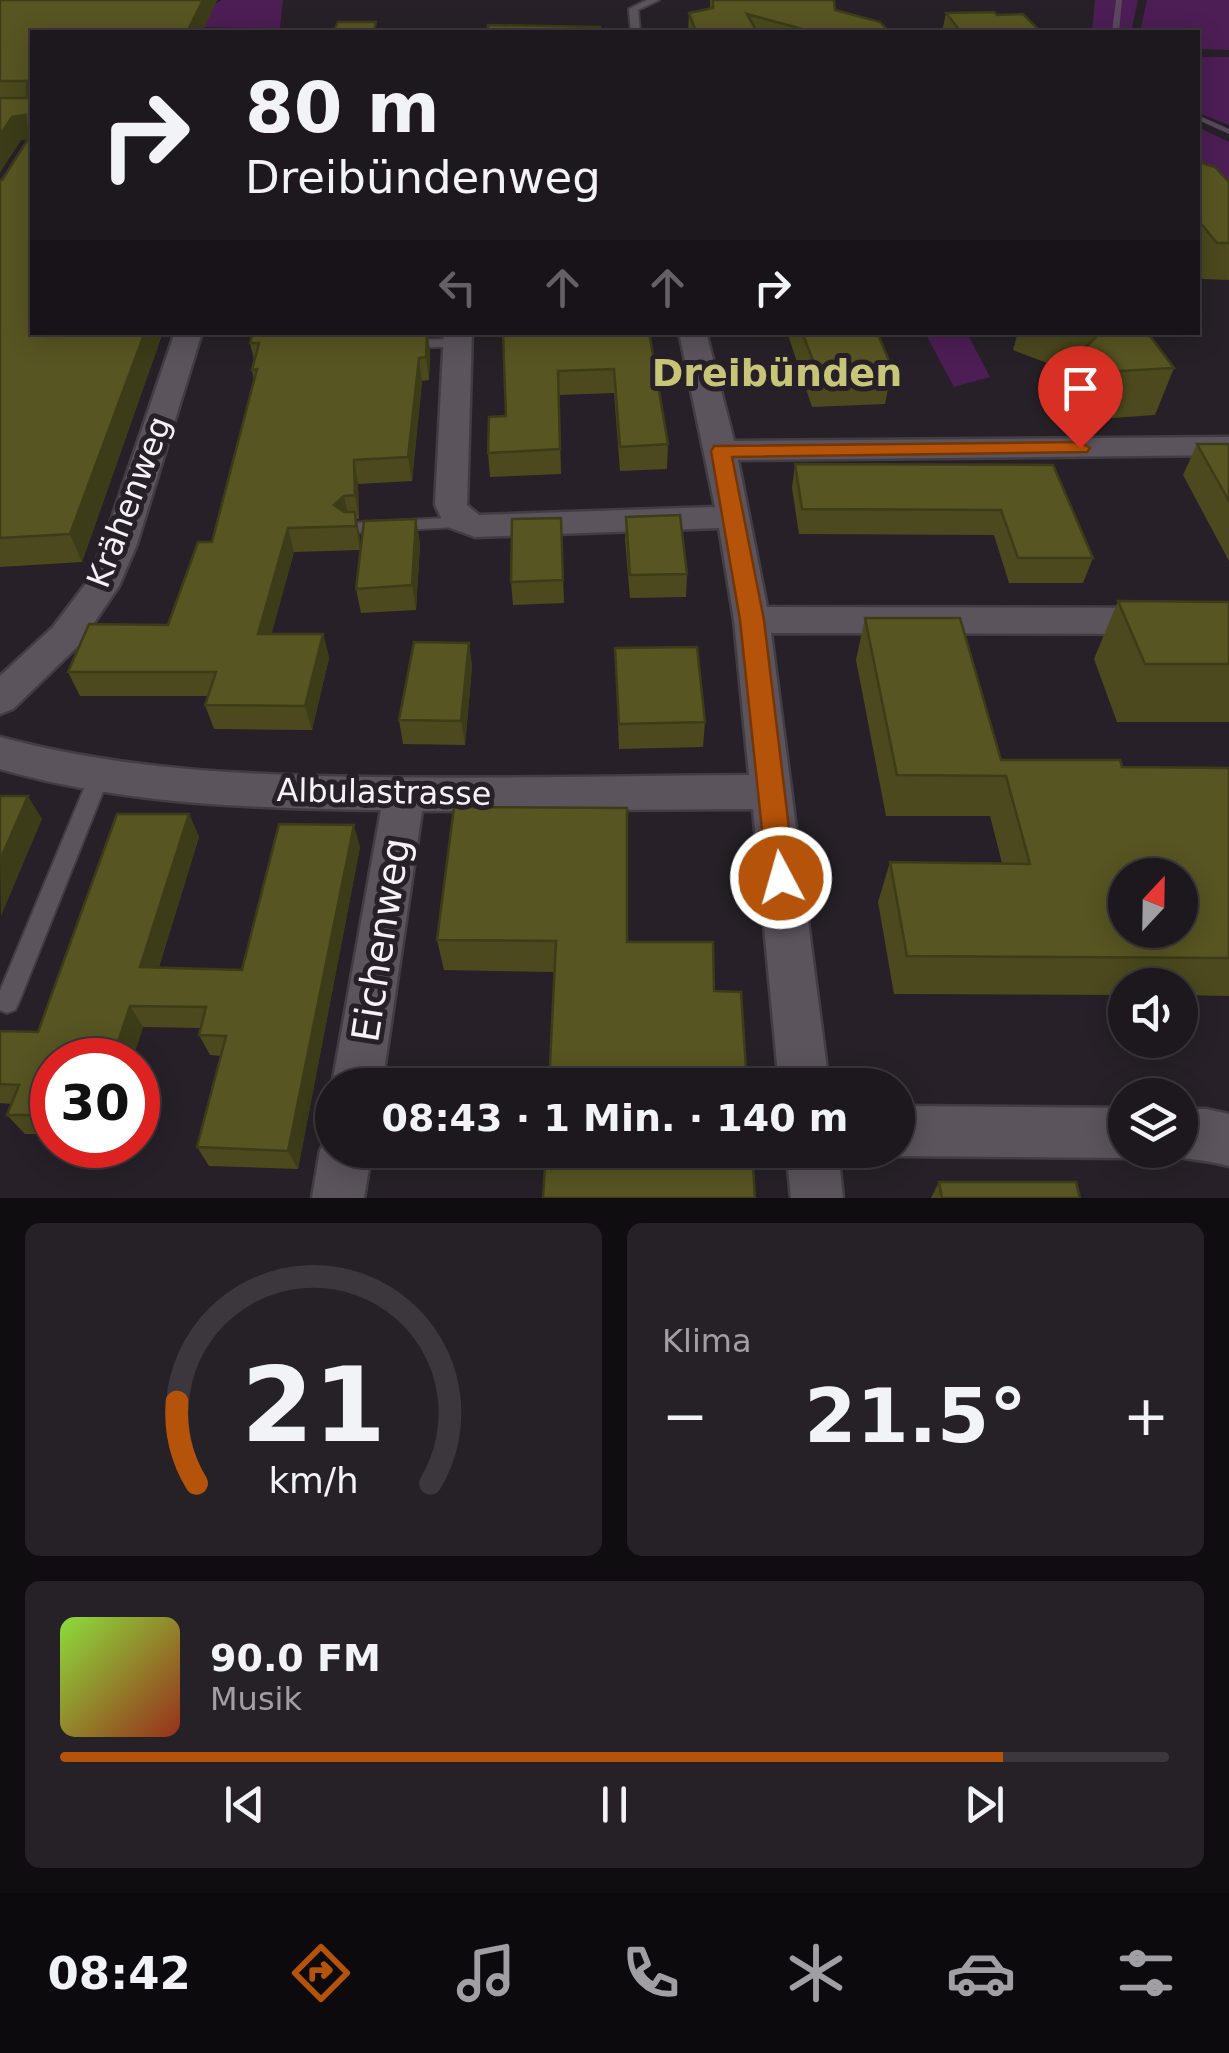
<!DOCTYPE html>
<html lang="de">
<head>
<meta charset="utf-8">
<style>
	:root { --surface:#1d181e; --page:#252127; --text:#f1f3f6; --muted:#a0a0a4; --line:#3b373c; --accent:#b45309 }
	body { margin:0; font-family:"DejaVu Sans",sans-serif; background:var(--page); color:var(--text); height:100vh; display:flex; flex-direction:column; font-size:38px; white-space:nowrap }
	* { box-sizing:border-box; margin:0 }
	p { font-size:32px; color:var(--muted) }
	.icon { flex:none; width:55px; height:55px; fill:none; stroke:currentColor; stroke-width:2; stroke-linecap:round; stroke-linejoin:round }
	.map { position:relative; height:1198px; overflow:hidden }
	.details { display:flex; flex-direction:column; gap:25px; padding:25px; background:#100d10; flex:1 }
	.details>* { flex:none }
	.top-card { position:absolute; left:30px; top:30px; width:1170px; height:305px; border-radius:0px; box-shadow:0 5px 25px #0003,0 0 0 2px var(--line); background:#1d181e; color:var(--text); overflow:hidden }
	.needle { width:65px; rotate:22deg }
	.buttons { position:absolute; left:1108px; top:858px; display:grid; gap:20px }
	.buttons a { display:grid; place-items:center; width:90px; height:90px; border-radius:50%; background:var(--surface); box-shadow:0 5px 25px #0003,0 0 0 2px var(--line); font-size:50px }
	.speed { position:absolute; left:30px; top:1038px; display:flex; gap:20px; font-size:50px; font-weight:700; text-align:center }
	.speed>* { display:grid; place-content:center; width:130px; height:130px; border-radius:50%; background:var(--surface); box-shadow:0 5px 25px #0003,0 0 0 2px var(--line); line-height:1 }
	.speed .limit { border:15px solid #d22; background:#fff; color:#111 }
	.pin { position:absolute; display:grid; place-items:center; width:85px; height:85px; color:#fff; margin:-102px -42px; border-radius:50% 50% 50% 0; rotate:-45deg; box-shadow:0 0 10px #0007 }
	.pin .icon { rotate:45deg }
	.me { position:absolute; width:110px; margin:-55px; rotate:354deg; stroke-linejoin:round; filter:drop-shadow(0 0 8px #0008) }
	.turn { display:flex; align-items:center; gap:35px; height:210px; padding:0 50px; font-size:45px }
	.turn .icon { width:130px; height:130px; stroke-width:2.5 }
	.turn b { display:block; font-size:70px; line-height:85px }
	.lanes { display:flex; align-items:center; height:95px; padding:0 50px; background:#0003; justify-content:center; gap:50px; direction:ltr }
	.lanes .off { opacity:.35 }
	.big { font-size:75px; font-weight:700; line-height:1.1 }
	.details .tile { flex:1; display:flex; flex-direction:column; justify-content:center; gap:15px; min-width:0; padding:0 35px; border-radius:15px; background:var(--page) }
	.details .dial { align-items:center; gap:0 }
	.dial svg { height:260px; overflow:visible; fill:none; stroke:var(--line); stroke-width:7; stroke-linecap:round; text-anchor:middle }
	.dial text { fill:var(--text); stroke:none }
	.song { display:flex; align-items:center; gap:30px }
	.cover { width:120px; height:120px; border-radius:15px; background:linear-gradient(135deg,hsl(90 70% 55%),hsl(10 70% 35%)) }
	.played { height:10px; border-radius:5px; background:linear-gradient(90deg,var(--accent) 85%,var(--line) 85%) }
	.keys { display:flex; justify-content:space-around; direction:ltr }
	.heat { display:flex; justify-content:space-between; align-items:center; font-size:55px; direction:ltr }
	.details .tiles { flex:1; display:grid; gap:25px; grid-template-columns:1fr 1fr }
	.tile:last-child { grid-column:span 2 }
	.trip { position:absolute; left:315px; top:1068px; width:600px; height:100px; border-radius:50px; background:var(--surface); box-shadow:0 5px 25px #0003,0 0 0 2px var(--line); font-weight:700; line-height:100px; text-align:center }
	.menu { display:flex; height:160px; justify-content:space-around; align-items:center; background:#0c0a0c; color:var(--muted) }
	.menu .icon { width:70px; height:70px }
	.menu .selected { color:var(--accent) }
	.menu b { font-size:45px; color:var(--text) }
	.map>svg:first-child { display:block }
	.green { fill:#4d1e55 }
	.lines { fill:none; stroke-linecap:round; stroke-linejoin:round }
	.stream { fill:#5a485d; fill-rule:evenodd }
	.lane-casing { stroke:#423d43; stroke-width:4 }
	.street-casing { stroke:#423d43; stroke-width:5 }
	.lane { fill:#5c545d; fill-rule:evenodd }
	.street { fill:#5c545d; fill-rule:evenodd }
	.wall { fill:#4b491d }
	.shaded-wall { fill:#3d3c18 }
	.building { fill:#575522; stroke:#3d3c18; stroke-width:2.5; fill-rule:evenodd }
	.route { fill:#b45309; stroke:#753606; stroke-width:2.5 }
	.labels { text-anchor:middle; stroke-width:10; stroke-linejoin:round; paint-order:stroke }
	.street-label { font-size:32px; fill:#f5f1f6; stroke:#272028 }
	.quarter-label { font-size:38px; font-weight:bold; fill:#c7c578; stroke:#272028 }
	.near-street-label { font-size:38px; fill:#f5f1f6; stroke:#272028 }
</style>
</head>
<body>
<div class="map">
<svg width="1229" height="1198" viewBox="0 0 1229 1198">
	<rect width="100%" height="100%" fill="#272028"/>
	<path class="green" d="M222 0H283L280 28 172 27Z
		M1095 0H1138L1131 32H1092Z
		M1147 0H1229V50L1198 49V32H1140Z
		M1198 57H1229V125L1198 113Z
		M1198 127 1229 142V182L1198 168Z
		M925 333H967L990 377 954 387Z"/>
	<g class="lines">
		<path class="stream" d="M1116 0H1122L1119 32H1112Z
			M1198 115 1229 129V134L1198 120Z"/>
		<defs>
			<path id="lane" d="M647 0H659L638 10 640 32H631L629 9Z
				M458 339 465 343 463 346 408 348 401 344 408 340Z
				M466 517 472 518 474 522 472 526 351 533 343 528 351 523Z
				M98 771 105 773 108 779 19 1002 15 1010 7 1013 0 1010V991L88 779 91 773Z"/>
			<path id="street" d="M175 332H202L137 544 119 586 79 645 13 709 0 714V676L53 627 87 582 103 544Z
				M444 332H472L467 505 479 515 715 507 679 332H706L734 441 1229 437V455L738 460 767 607 1229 608V634L771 633 829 1085H779L753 809 422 811 382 1085H332L381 810C251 808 125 805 0 769V737C122 770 244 775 369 777 496 779 623 776 749 775L734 620 719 528 475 537 445 526 435 505Z
				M898 1106 1125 1108V1150H1143L1125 1158 898 1156 883 1150H898Z
				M1180 1109H1206L1229 1114V1166C1206 1159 1184 1161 1162 1152L1180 1150Z
				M332 1130V1150H372L364 1198H312L320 1150Z
				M786 1150H838L843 1198H791Z"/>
		</defs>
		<use href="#lane" class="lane-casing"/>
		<use href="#street" class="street-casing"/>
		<use href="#lane" class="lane"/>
		<use href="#street" class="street"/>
	</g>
	<path class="wall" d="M0 0H217L202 32H32V332H163L82 562 0 567V180H2L27 141V139L21 140 0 172Z
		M710 0H834L835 10 889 32H688L689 13 710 9Z
		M946 13 997 15 1041 32H942Z
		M1198 157 1204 164 1229 182V280L1203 279 1198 272Z
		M253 332H431V336H428L430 351 429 380 422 381 412 481 358 484 359 519H356L360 548 416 519 420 544 416 610 361 613 356 589 360 550 294 552 271 634H323L329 658 312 730 214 729 205 705 208 696H80L68 672 168 625 212 542 254 380 252 370 254 360 250 343Z
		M503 332H649L668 444 667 469 620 471 614 393 559 395 561 474 490 477 488 453 506 416Z
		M787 332H877L892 368 885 404 812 407Z
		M1018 332H1147L1174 368 1155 415 1083 420 1068 396 1076 374 1013 350Z
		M1197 444H1229V561L1183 475Z
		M795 464 1053 465 1093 558 1083 583H1009L994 535 799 534 792 488Z
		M626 517 687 574 686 597 630 598 625 540Z
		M561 518 564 603 513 605 511 582Z
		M1118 601 1229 602V722H1117L1094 659Z
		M865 618 1001 760 1122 767 1229 768V996L1180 995V985H1125V995L894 994 878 902 890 862 1002 863 990 816H886L856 660Z
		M469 643 472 667 465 745 403 744 399 720Z
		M615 648 705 722 703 747 619 749Z
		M189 814 199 837 159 967 242 970 360 847 298 1169 209 1166 197 1147 221 1056 210 1055 199 1035 201 1028 143 1027 132 1060H52V1134H25L7 1115 12 1104 0 1103V1031L38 1032Z
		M437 940 627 942 714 991 747 1085 554 972 444 970Z
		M939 1182 1080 1198H931Z"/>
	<path class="shaded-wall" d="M203 0H217L202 32H187Z
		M26 115 32 138 21 140 0 172V135L12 117Z
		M145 332H163L82 562 70 534Z
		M427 332 430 351 429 380 426 357Z
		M419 358 422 381 412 481 408 457Z
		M354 460 358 484 359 519 355 495Z
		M344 496 349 520 334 505Z
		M355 512 360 536V550L356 526Z
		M416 519 420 544 416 610 412 585Z
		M288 528 294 552 265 658 258 634Z
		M323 634 329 658 312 730 305 706Z
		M469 643 472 667 465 745 461 721Z
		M28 796 42 819 1 916 0 860Z
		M189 814 199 837 152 988 140 967Z
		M354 825 360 847 298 1169 288 1151Z
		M130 1006 143 1027 132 1060H112Z"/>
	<path class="building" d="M0 0H203L187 32H32V332H145L70 534 0 538V180H2L27 141 26 115 12 117 0 135V98H27V81H0Z
		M713 0H834L835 10 880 22 889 32H813L747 14 757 32H696L689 13 713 8Z
		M994 12 997 15 1023 14 1041 32H961L946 13Z
		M338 22H376L374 32H333Z
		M488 25 600 27 599 32H488Z
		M1198 157 1204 164 1215 167 1229 182V243H1217L1198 220Z
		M253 332H427L426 357 419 358 408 457 354 460 355 495 344 496 334 505 344 512H355L356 526 288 528 258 634H323L305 706 205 705 216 672H68L89 624 168 625 198 542H212L257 369 252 370 259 343H250Z
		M503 332H649L668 444 620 447 614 369 558 371 560 449 488 453 489 417 506 416Z
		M802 332H877L892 368 817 371Z
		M1101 332H1147L1174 368 1100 372 1084 349Z
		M1197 444H1229V501Z
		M795 464 1053 465 1093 558H1018L1001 510 802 509Z
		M680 515 687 574 630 575 626 517Z
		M561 518 563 580 511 582 512 519Z
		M416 519 412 585 356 589 364 521Z
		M1118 601 1229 602V664H1145Z
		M865 618H960L1001 760H1120L1122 767 1229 768V958L907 956 890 862 1030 864 1006 776 897 775ZM1125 875H1180V930H1125Z
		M414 642 469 643 461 721 399 720Z
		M697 647 705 722 619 724 615 648Z
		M0 796H28L0 860Z
		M454 807 627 808V942H713L714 991 741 992 747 1085H549L556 941 437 940Z
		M117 814H189L140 967 242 970 279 824 354 825 288 1151 197 1147 226 1036 199 1035 206 1007 130 1006 112 1060H52V1115H7L19 1085 0 1084V1031L38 1032Z
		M546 1150H752L755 1198H543Z
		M939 1182H1076L1080 1198H942Z"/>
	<path class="route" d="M1080 442 1090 448 1087 452 732 457 764 620 795 878 791 887 781 891 771 887 767 878 740 620 711 451 714 446Z"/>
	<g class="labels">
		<g class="street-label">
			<text transform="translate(129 502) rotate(-69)" y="11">Krähenweg</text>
			<text transform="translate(384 792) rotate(1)" y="11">Albulastrasse</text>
		</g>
		<g class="quarter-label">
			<text x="777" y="386">Dreibünden</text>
		</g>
		<g class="near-street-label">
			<text transform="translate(381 940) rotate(-81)" y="13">Eichenweg</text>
		</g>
	</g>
</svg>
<div class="buttons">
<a><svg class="needle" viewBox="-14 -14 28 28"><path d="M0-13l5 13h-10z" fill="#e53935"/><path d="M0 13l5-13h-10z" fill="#a0a0a4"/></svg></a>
<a><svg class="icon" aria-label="sound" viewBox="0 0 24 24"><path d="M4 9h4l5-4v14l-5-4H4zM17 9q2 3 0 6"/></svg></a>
<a><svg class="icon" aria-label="layers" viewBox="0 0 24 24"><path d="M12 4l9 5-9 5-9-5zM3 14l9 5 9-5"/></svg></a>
</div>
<div class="speed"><div class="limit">30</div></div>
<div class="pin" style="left:1080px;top:448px;background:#d93025"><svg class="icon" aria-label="arrive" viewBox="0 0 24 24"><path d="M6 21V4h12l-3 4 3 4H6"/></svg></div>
<svg class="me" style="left:781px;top:878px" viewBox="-20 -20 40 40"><circle r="17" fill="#b45309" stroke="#fff" stroke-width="3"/><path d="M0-11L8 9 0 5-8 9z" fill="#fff"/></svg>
<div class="trip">08:43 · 1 Min. · 140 m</div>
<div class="top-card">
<div class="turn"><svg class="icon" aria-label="right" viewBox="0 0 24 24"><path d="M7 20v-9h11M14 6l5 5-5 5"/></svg><div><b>80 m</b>Dreibündenweg</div></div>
<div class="lanes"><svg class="icon off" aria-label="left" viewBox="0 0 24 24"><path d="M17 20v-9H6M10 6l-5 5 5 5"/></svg><svg class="icon off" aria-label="ahead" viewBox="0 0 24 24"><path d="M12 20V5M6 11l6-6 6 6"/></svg><svg class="icon off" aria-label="ahead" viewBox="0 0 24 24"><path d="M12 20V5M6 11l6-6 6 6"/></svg><svg class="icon" aria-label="right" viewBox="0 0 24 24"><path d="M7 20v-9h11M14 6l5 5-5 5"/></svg></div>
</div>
</div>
<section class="details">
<div class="tiles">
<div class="tile dial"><svg viewBox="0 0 100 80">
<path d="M14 69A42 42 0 1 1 86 69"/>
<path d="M14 69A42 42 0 0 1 8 44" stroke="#b45309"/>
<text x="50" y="56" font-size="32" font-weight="700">21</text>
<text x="50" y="72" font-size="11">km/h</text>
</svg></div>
<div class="tile"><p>Klima</p>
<div class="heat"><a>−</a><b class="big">21.5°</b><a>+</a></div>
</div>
<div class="tile">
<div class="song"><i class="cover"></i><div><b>90.0 FM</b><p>Musik</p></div></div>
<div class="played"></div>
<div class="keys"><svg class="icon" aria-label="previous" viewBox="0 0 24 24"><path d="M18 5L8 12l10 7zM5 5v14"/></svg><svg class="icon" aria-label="pause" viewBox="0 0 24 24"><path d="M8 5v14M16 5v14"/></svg><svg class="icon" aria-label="next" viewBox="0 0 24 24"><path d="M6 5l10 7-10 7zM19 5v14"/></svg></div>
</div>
</div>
</section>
<nav class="menu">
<b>08:42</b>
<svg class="icon selected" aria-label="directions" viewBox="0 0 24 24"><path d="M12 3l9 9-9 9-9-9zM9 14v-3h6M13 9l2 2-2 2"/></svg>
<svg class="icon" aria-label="music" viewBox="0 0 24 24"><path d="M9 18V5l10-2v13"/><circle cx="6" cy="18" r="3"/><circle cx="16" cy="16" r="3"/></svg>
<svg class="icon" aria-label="phone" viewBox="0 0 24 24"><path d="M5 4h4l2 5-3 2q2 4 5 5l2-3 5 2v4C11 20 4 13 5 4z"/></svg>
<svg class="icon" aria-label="climate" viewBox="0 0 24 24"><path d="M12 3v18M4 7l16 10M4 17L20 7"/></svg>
<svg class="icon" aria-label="car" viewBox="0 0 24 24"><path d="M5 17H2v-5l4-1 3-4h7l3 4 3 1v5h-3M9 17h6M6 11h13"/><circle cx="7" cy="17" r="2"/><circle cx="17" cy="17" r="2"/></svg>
<svg class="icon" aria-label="filters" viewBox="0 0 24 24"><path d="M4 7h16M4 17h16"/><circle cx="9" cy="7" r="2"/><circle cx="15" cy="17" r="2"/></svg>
</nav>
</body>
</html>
